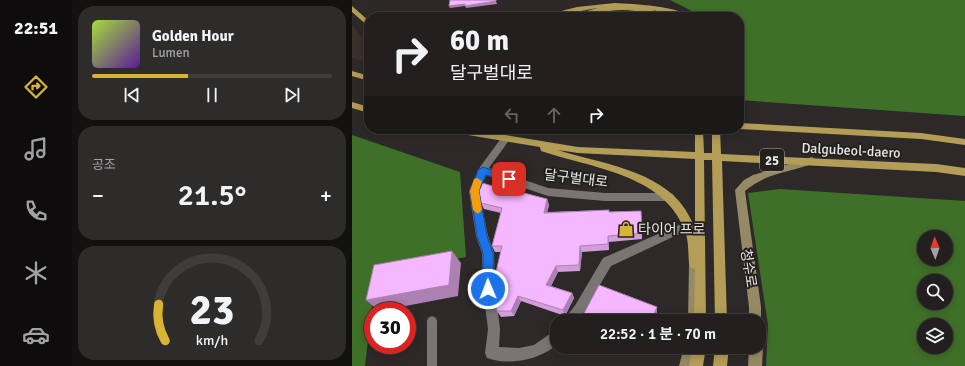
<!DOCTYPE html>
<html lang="ko">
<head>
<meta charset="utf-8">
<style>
	:root { --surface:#221f1e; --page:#2e2c2b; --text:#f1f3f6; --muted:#a2a2a4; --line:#3f3d3c; --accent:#d8b434 }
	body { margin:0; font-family:Signika,"Noto Sans KR",sans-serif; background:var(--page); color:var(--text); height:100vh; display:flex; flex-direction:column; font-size:15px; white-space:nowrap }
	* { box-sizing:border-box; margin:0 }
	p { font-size:13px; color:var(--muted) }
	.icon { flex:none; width:22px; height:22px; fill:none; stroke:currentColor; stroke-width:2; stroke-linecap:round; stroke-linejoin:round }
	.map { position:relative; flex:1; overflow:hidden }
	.sheet { display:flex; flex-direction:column; gap:6px; padding:6px; background:#131110; width:280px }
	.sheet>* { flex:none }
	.hud { position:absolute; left:12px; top:12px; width:380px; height:122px; border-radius:16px; box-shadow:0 2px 10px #0003,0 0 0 1px var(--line); background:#221f1e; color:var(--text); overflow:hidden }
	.needle { width:26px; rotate:358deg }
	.controls { position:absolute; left:565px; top:230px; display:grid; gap:8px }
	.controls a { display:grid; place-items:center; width:36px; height:36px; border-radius:50%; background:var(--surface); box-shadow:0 2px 10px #0003,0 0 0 1px var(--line); font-size:20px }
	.speed { position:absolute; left:12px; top:302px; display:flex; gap:8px; font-size:20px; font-weight:700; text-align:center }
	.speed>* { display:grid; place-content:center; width:52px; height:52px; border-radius:50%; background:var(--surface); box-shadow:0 2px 10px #0003,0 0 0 1px var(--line); line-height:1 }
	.speed .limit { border:6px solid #d22; background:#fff; color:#111 }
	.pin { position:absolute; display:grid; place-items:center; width:34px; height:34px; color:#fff; margin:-17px; border-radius:8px; box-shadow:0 2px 6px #0006 }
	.me { position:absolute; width:44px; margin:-22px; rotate:359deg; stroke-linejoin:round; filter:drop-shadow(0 0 3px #0008) }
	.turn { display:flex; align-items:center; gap:14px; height:84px; padding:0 20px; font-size:18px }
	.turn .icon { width:52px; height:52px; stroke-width:2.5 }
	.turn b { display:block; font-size:28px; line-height:34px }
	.lanes { display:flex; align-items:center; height:38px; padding:0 20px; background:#0003; justify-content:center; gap:20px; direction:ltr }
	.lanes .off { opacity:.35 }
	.big { font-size:30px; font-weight:600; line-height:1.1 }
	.sheet .card { flex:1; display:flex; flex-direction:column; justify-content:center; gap:6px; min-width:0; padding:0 14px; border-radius:16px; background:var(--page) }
	.sheet .dial { align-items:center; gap:0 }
	.dial svg { height:104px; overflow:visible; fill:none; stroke:var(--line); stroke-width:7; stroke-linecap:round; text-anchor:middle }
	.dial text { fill:var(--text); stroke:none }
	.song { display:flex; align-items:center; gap:12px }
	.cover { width:48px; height:48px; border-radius:6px; background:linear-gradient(135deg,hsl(80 70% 55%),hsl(270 70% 35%)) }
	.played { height:4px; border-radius:2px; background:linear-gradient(90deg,var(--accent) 40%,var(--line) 40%) }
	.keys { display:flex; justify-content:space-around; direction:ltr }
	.heat { display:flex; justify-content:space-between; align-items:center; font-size:22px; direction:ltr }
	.trip { position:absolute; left:198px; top:314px; width:216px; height:40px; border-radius:16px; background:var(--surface); box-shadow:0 2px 10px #0003,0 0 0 1px var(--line); font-weight:600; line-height:40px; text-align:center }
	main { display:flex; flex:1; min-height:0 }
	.dock { display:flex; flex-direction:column; width:72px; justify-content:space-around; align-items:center; background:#0e0c0c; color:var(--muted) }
	.dock .icon { width:28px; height:28px }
	.dock .current { color:var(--accent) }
	.dock b { font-size:18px; color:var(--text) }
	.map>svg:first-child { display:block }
	.built { fill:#3b302d }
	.forest { fill:#3f7028; fill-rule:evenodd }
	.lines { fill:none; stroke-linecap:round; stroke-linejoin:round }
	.lane { fill:#797573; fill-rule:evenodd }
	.street { fill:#797573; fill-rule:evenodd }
	.secondary { fill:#968965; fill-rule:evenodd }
	.primary { fill:#b39d57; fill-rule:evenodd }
	.wall { fill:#d39ddb }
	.shaded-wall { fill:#ac80b2 }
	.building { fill:#f5b7ff; stroke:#ac80b2 }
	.route { fill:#1a73e8; stroke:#114b97 }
	.slow { fill:#f59e0b }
	.labels { text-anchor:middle; stroke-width:4; stroke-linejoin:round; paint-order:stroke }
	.shield { fill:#23201e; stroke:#aeabaa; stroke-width:1 }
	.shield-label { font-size:13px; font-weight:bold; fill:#e9e7e6 }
	.street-label { font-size:14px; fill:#e9e7e6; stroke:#23201e }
	.poi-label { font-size:14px; fill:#e9e7e6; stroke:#23201e; text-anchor:start }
</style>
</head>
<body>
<main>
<nav class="dock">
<b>22:51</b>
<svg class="icon current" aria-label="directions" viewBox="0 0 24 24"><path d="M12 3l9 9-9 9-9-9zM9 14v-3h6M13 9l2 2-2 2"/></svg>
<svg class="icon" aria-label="music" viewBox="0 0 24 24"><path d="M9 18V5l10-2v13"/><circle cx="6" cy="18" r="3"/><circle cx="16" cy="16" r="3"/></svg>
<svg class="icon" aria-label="phone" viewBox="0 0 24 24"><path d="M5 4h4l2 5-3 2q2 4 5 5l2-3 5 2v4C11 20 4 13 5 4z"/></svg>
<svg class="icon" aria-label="climate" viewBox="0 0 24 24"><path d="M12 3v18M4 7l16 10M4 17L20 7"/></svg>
<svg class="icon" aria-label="car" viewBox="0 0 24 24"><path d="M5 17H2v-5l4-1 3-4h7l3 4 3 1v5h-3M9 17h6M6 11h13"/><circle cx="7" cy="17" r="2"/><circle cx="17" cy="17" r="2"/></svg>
</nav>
<section class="sheet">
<div class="card">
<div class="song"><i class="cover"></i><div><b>Golden Hour</b><p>Lumen</p></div></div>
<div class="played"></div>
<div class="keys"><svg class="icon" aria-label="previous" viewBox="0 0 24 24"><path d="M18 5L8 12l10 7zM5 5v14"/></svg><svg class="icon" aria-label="pause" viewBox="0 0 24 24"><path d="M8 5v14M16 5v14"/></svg><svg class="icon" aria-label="next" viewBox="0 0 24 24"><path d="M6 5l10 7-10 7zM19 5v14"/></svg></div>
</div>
<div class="card"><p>공조</p>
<div class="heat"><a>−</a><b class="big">21.5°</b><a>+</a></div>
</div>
<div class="card dial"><svg viewBox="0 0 100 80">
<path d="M14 69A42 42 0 1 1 86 69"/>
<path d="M14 69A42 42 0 0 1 9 41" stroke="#d8b434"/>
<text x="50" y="56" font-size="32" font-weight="700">23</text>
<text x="50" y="72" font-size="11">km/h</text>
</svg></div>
</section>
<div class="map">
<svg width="613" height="366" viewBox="0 0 613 366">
	<rect width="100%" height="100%" fill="#2d2928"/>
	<path class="built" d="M0 25 17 46V62L0 58Z"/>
	<path class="forest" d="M318 0H613V116L387 100V17H352Z
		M258 12 292 13 305 17H236Z
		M0 135 108 172 114 257 24 273 13 366H0Z
		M428 189 613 201V366H414L416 325 396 193ZM572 237H594V259H572ZM572 281H594V303H572ZM572 325H594V347H572Z"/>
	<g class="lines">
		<path class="lane" d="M107 12 110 14 106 17H100Z
			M80 316 84 318 85 321V366H75V321L76 318Z"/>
		<path class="street" d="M153 136 158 139 137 168 196 188 253 193H317L321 194 322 197 321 200 317 201H253L196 196 134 175 127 191 136 236 142 253 143 289 148 329 147 347 167 348 182 345 205 329V344L202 347C185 360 157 366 135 358L133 353 136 329 131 289 130 253 124 236 117 191 128 167 150 137Z
			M336 221 340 222 341 225 340 228 259 266 232 312 225 321H211L224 304 251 258Z"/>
		<path class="secondary" d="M460 157 465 161 463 163C439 172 413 173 393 191L409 307V321L407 326V321H397V307L383 190 392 180 401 175Z
			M343 259 347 260 349 264 348 321H336L337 264 339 260Z
			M407 342 411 347 410 366H396L397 347H407Z
			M332 347H346L341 366H327Z"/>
		<path class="primary" d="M263 3C282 4 325 6 339 17 326 17 313 12 300 10L319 17C303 17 287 10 270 10 253 10 237 17 221 17L232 12 245 8 197 17H186L225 7Z
			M0 6 17 21V27L0 12Z
			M0 71 17 76V81L0 76Z
			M0 102 17 107V113L0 108Z
			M387 123 569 133 613 139V145L569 139 387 129Z
			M94 129H117L226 147 343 152V129H351L352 153H360V129H368L369 154 584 164 613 168V176L584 172 370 161 375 321H363L360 160H352L354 321H342L343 269 339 268 337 264C336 253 337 241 333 231 312 174 239 168 189 151L188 147 98 132ZM206 150 226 153 343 159V228C340 222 337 215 333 209 308 170 246 163 206 150Z
			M340 347H354L351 366H337Z
			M363 347H377L375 366H361Z"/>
	</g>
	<path class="wall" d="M171 195 195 199 197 205 195 212 257 210V212L289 211 290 239 257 242V250L230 252 228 271 206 272 199 286 220 293 222 298 213 316 169 301 162 316 149 317 145 311 149 252H143L140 246 149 213 132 209 129 203Z
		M305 307V318L304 321H233L231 315Z"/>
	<path class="shaded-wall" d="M144 1 145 4 114 8 113 6 98 8 97 6 113 4Z
		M195 199 197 205 194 219 192 213Z
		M256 236 257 242V250L256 244Z
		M228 246 230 252 228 271 227 265Z
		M100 251 109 263 106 296 27 311 14 300Z
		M204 266 206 272 197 290 194 285Z
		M220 293 222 298 213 316 211 310Z
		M166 296 169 301 162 316 159 311Z
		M305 307V318L304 321H299Z"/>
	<path class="building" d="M98 0H144V1L113 6V4L97 6Z
		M127 182 171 195 172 193 195 199 192 213 257 210V212L289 211 290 233 256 236V244L228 246 227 265 204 266 194 285 220 293 211 310 166 296 159 311H145L141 285 150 246H140L150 208 129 203 125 185Z
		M100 251 97 285 14 300 22 265Z
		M247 285 305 307 299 321H246L231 315Z"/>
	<path class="route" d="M131 167 160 177 162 179 157 182 134 175 127 191 135 236 141 253 142 289 140 292 136 294 133 292 131 289V253L125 236 118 191 126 170Z"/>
	<path class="slow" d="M125 178 130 181 127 191 130 210 126 214 121 210 118 191 122 179Z"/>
	<defs>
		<symbol id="shop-bare" viewBox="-9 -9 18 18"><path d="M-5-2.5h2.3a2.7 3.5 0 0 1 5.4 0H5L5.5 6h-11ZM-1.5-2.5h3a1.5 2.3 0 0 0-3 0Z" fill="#d8b434" stroke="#23201e" stroke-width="2.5" paint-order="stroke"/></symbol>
	</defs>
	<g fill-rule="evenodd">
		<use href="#shop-bare" x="263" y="218" width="22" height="22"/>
	</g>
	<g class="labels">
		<rect class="shield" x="408" y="149" width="24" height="22" rx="3"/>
		<g class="shield-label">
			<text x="420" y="165">25</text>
		</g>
		<g class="street-label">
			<text transform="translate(499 150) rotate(3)" y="5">Dalgubeol-daero</text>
			<text transform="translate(224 178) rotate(7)" y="5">달구벌대로</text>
			<text transform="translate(397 268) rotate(81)" y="5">청수로</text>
		</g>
		<g class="poi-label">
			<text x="286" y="234">타이어 프로</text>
		</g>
	</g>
</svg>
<div class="controls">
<a><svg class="needle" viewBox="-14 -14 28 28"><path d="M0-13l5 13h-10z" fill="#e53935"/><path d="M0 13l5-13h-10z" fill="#a2a2a4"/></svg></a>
<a><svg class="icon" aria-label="search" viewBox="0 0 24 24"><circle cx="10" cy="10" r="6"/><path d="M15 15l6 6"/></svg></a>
<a><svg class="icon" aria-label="layers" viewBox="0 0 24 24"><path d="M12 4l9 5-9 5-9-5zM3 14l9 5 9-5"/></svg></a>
</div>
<div class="speed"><div class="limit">30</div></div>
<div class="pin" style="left:157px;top:179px;background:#d93025"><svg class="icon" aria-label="arrive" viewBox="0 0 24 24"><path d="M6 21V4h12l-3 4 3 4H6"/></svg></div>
<svg class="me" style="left:136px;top:289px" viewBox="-20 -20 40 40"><circle r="17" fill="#1a73e8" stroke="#fff" stroke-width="3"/><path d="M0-11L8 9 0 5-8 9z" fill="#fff"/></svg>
<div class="trip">22:52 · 1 분 · 70 m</div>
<div class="hud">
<div class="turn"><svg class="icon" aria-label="right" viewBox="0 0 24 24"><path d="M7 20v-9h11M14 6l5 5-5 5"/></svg><div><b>60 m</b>달구벌대로</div></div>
<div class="lanes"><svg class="icon off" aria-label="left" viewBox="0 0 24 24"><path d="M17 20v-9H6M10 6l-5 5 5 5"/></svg><svg class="icon off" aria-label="ahead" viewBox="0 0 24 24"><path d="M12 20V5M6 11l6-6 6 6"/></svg><svg class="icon" aria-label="right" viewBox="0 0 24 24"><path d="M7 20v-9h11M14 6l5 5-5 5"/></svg></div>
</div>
</div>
</main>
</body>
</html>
